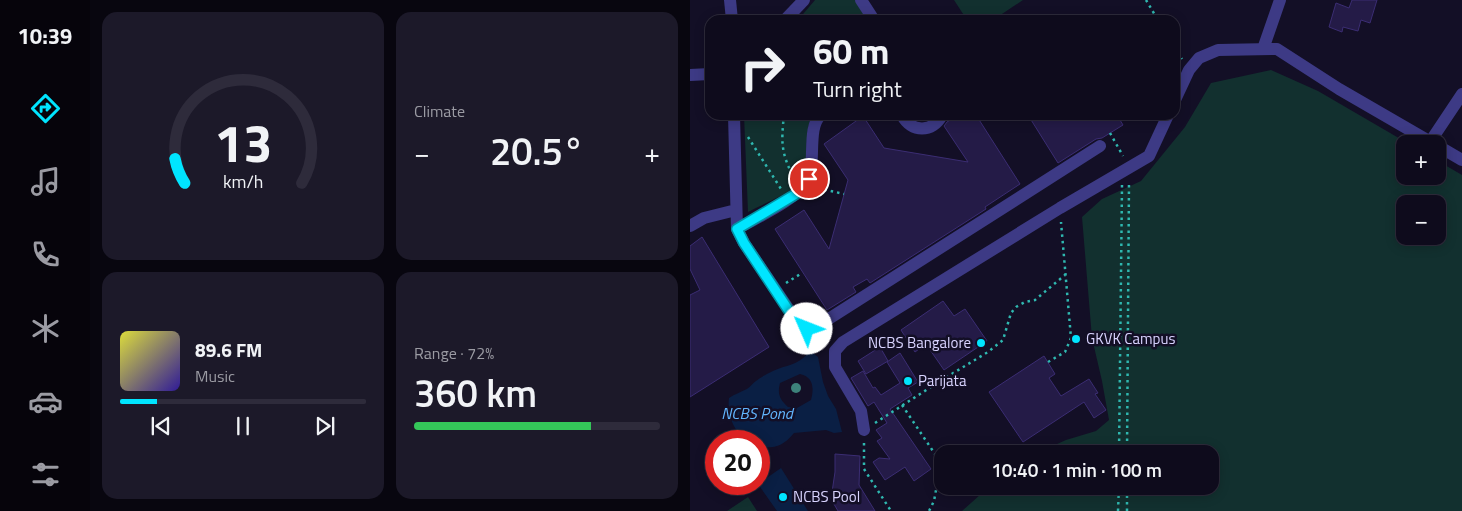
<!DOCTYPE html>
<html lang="en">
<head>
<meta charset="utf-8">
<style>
	:root { --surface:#0e0b1c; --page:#1c1929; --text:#f1f3f6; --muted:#9b9ba3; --line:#2e2b3b; --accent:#00e5ff }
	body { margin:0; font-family:"Titillium Web",sans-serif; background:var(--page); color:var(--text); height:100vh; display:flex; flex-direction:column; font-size:19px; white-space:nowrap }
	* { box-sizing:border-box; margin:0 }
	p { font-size:16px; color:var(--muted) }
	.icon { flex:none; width:28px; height:28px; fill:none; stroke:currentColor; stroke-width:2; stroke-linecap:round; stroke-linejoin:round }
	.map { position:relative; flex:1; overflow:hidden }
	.side { display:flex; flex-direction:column; gap:12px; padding:12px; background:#08060f; width:600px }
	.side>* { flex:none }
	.guide { position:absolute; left:15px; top:15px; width:475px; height:105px; border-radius:15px; box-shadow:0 2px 12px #0003,0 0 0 1px var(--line); background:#0e0b1c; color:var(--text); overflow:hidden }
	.fabs { position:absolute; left:706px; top:135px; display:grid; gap:10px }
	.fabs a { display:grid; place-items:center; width:50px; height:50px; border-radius:10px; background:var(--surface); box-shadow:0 2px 12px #0003,0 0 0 1px var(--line); font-size:25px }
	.speed { position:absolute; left:15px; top:430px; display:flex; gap:10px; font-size:25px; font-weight:700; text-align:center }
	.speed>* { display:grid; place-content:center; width:65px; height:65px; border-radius:50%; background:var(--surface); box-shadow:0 2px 12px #0003,0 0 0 1px var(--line); line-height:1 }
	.speed .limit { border:8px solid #d22; background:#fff; color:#111 }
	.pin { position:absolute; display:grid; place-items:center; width:42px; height:42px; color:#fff; margin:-21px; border:2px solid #fff; border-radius:50%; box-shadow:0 1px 5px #0007 }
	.me { position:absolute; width:55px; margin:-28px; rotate:314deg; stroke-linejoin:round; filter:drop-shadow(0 0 4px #0008) }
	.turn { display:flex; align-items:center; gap:18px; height:105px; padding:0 25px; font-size:22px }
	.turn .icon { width:65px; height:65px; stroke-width:2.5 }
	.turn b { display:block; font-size:35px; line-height:42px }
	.big { font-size:38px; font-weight:600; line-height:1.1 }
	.side .card { flex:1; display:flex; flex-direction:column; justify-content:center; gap:8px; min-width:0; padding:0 18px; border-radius:15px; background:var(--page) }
	.side .dial { align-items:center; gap:0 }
	.dial svg { height:130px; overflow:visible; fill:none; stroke:var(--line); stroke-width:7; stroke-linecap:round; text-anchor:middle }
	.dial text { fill:var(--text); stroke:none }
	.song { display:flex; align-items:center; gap:15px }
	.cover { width:60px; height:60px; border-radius:8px; background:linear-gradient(135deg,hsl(60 70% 55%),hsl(250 70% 35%)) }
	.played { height:5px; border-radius:2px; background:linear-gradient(90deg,var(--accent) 15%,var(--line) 15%) }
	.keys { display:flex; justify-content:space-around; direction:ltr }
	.heat { display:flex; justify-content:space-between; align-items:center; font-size:28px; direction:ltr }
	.charge { height:8px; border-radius:4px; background:linear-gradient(90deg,#34c759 72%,var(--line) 0) }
	.side .tiles { flex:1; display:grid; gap:12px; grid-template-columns:repeat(2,1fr) }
	.trip { position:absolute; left:244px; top:445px; width:285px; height:50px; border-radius:15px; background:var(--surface); box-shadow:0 2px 12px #0003,0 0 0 1px var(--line); font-weight:600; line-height:50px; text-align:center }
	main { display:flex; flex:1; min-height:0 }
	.tabs { display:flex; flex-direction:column; width:90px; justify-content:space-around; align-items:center; background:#06040b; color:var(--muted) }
	.tabs .icon { width:35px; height:35px }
	.tabs .current { color:var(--accent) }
	.tabs b { font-size:22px; color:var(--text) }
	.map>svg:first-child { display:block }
	.green { fill:#12302f; fill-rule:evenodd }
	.water { fill:#0a1f44; fill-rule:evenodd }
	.building { fill:#241b47; stroke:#3b2d73 }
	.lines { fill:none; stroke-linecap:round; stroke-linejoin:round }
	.path { stroke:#2fb8b0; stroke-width:2.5; stroke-dasharray:2.5 4; stroke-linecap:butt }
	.minor { stroke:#3d3a85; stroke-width:12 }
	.tree { fill:#3d827b }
	.route-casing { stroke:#0095a6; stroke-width:12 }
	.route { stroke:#00e5ff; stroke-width:9 }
	.poi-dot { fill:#00e5ff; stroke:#130f26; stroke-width:2 }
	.labels { text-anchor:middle; stroke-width:5; stroke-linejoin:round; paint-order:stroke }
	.poi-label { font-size:15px; fill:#d9d4ff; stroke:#130f26; text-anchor:start }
	.water-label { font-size:16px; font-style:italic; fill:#62b6ff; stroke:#130f26 }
</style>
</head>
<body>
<main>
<nav class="tabs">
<b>10:39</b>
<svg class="icon current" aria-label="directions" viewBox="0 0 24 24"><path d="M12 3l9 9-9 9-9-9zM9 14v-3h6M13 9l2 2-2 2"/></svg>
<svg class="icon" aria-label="music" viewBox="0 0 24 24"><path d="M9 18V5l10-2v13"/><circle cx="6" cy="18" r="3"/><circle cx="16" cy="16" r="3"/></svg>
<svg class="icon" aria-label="phone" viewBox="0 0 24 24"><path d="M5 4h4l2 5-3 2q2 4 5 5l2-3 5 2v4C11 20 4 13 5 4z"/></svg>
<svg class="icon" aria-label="climate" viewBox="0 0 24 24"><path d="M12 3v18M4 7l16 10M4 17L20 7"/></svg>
<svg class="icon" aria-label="car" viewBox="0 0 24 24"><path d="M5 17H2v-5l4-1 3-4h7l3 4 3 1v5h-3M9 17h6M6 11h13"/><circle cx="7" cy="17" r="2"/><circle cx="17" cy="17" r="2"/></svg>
<svg class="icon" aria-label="filters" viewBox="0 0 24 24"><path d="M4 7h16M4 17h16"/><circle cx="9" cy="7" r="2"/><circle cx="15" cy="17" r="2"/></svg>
</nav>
<section class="side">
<div class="tiles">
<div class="card dial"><svg viewBox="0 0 100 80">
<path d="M14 69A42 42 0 1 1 86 69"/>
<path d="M14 69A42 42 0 0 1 8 54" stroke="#00e5ff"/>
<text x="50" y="56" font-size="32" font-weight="700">13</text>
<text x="50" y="72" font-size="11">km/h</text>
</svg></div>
<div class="card"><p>Climate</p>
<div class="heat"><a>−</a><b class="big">20.5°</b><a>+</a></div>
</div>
<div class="card">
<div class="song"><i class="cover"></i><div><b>89.6 FM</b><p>Music</p></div></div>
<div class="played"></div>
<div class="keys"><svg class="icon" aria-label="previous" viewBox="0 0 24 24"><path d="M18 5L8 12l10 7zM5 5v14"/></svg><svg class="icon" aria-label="pause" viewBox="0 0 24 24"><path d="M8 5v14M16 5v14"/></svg><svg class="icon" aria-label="next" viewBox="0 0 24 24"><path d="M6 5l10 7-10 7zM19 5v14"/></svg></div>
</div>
<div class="card"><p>Range · 72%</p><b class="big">360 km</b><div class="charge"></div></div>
</div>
</section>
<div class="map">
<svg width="772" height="511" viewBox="0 0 772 511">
	<rect width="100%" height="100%" fill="#130f26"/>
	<path class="green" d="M125 0H166L178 20H108Z
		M264 0H333L303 20H277Z
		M581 70 628 91 719 144H715V176H748V161L772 175V511H272L300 486H520V454H345L376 440 406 431 419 420 412 381 402 338 392 217 412 199 451 181 495 127 521 83ZM715 204H748V236H715Z
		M54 115H123C111 133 123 173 106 186 96 195 71 205 58 212Z
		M58 497 67 511H37Z"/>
	<path class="water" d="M123 353 128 357 133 382 138 396 146 409 152 432 144 433 136 430 104 433C92 447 86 448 69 447V441H55C43 429 37 414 39 398 45 394 51 392 57 389 60 387 63 383 66 381 71 377 77 374 83 371 96 365 108 365 117 354ZM110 374C124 377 124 389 121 400L107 408 98 407C90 400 87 394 90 383Z
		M91 468 118 511H87L68 484Z"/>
	<path class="building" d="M662 0H687L680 23 671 20 668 31 653 27 652 32 639 27 646 3 659 8Z
		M268 115H286L330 184 295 207 296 209 180 283 177 279 163 287 166 292 137 310 85 229 114 210 139 249 158 180 134 144 173 116 194 148 278 162 254 126 257 122Z
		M338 115H427L433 125 412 138 406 139 368 163Z
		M12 237 79 347 0 397V295L10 290 0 269V246Z
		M253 301 264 316 275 309 297 341 254 370 236 344 225 352 211 330Z
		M190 347 198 361 176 374 168 361Z
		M210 353 228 382 218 388 222 395 200 409 241 469 224 481 215 467 195 480 183 462 189 458 200 459 187 441 192 438 186 430 197 423 184 402 178 406 161 378 173 371 183 388 185 387 191 395 210 383 197 362Z
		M354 356 365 374 359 378 371 396 399 379 408 393 405 394 416 410 404 418 394 402 333 442 299 392Z
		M145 454 170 456 169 485 185 511H148L141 499 145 472Z"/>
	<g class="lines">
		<path class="path" d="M456 0 468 20
			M485 47 492 59
			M94 115C91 143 91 153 104 178
			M420 133 433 156
			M58 137 91 189
			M128 188 154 194
			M96 283 112 273
			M358 362 375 352 381 338 371 222
			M212 405 251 463 244 501 239 511
			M185 423 255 378 298 352 313 340 321 313 326 307 335 302 345 300 375 275
			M174 443V469L201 511
			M429 454 432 185
			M437 454 439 182
			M428 511 429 486
			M437 511V486"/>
		<path class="minor" d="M40 0 42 20
			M171 0 184 20
			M95 20 114 0
			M573 49 590 0
			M0 75 20 74
			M485 100 499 70 509 58 528 50 587 49 649 89 744 144
			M44 115 47 229 54 243 110 326 117 329 126 327 410 146
			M212 115C221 133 243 133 252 115
			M740 142 772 94
			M748 146 772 160
			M0 226 14 218 46 210
			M47 229C66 218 107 199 117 182 127 166 116 127 131 115
			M174 430 171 411 145 367V351L153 342 370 208 459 156 478 115"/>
	</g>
	<circle class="tree" cx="106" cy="388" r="5"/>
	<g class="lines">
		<defs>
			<path id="route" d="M117 329 110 326 99 311 54 243 47 229 111 191 119 179"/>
		</defs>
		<use href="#route" class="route-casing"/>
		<use href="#route" class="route"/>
	</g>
	<g class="poi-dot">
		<circle cx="386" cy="339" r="5"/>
		<circle cx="291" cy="343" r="5"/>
		<circle cx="218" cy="381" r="5"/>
		<circle cx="93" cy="497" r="5"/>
	</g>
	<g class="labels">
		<g class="poi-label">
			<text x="396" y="344">GKVK Campus</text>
			<text x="281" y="348" text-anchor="end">NCBS Bangalore</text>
			<text x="228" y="386">Parijata</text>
			<text x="103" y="502">NCBS Pool</text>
		</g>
		<g class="water-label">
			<text x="67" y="419">NCBS Pond</text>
		</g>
	</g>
</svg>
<div class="fabs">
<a>+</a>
<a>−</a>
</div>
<div class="speed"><div class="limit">20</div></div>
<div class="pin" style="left:119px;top:179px;background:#d93025"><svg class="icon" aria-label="arrive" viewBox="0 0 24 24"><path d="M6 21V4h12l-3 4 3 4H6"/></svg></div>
<svg class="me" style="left:117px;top:329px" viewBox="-20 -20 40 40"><circle r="19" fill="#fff"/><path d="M0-13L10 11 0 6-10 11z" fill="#00e5ff"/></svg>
<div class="trip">10:40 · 1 min · 100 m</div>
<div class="guide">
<div class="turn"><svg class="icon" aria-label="right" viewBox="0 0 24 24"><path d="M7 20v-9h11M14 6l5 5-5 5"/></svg><div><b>60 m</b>Turn right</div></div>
</div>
</div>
</main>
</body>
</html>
